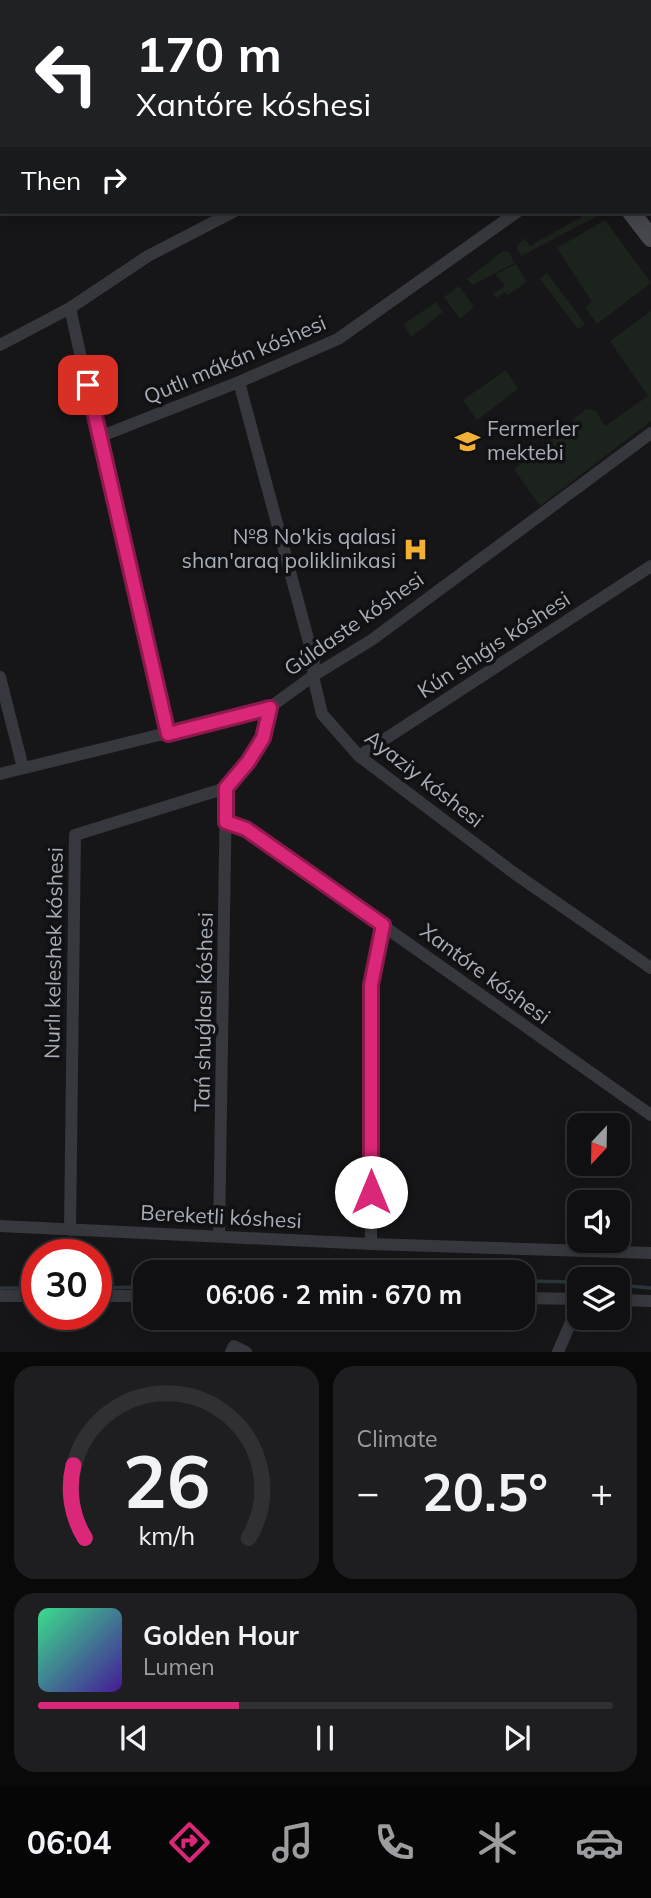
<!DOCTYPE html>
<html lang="en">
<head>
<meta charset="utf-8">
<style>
	:root { --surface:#101012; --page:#1e1e20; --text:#f1f3f6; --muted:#9c9d9f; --line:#303032; --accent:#db2777 }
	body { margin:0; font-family:Mulish,sans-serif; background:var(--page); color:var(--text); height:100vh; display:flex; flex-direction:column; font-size:26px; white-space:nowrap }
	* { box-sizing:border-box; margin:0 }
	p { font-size:23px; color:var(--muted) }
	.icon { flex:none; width:38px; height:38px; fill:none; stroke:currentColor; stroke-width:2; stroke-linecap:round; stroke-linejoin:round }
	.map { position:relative; height:1352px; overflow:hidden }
	.sheet { display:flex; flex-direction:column; gap:14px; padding:14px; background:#09090a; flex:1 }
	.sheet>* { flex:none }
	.hud { position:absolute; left:0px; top:0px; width:651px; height:214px; box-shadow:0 4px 18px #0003,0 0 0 2px var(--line); background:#202124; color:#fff; overflow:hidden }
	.needle { width:46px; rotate:202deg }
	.tools { position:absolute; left:567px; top:1113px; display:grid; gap:14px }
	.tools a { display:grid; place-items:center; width:63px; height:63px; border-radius:14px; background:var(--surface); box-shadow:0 4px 18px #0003,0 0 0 2px var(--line); font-size:35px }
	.speed { position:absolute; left:21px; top:1239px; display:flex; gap:14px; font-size:35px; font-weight:700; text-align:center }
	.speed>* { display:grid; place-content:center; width:91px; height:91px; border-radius:50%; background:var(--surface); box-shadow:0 4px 18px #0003,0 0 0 2px var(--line); line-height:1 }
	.speed .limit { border:10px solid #d22; background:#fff; color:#111 }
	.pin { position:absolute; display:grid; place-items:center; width:60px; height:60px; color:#fff; margin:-30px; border-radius:14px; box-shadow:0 4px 10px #0006 }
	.me { position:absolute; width:77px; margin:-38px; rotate:0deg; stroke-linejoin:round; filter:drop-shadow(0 0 5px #0008) }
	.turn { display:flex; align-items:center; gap:24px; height:147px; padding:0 21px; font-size:32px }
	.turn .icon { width:91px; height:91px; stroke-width:2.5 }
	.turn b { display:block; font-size:49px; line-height:60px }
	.then { display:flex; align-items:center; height:66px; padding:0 21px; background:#0003; gap:14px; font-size:26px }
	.big { font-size:52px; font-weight:700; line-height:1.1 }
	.sheet .widget { flex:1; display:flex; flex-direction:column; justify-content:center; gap:10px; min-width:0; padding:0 24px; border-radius:21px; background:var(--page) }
	.sheet .dial { align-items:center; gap:0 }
	.dial svg { height:182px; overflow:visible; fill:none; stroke:var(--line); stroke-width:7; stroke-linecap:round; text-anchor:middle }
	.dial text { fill:var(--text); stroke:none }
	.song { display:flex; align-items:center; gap:21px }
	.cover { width:84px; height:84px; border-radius:10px; background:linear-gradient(135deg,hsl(150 70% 55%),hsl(260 70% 35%)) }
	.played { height:7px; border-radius:4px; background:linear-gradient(90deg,var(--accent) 35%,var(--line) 35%) }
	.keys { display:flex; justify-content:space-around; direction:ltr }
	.heat { display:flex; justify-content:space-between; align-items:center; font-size:38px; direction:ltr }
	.sheet .tiles { flex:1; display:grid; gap:14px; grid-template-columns:1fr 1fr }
	.widget:last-child { grid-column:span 2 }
	.trip { position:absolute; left:133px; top:1260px; width:402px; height:70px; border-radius:21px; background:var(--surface); box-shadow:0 4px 18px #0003,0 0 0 2px var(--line); font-weight:700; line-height:70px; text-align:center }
	.tabs { display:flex; height:112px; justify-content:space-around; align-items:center; background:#060607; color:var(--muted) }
	.tabs .icon { width:49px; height:49px }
	.tabs .active { color:var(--accent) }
	.tabs b { font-size:32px; color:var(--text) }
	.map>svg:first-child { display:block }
	.green { fill:#1c231d }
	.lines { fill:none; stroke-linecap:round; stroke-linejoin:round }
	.stream { stroke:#2c353c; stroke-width:3.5 }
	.street { stroke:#37383d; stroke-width:12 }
	.secondary { stroke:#45474d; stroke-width:18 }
	.route-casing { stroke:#8e194d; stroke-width:18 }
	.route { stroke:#db2777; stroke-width:12 }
	.labels { text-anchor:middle; stroke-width:7; stroke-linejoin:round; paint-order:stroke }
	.street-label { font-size:21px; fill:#a8adb8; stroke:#111113 }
	.poi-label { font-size:21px; fill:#a8adb8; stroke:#111113; text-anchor:start }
</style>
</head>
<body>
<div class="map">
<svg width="651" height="1352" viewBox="0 0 651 1352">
	<rect width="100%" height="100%" fill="#161618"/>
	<path class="green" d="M584 212H600L601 214 521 256 517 249 518 244 525 239 530 246 585 215Z
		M605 220 651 283 597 324 585 307 592 302 557 248Z
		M503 251 509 252 514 263 473 285 467 279Z
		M516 264 527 282 508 295 505 292 496 298 493 294 505 286 496 274Z
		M547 273 585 324 578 329 540 279Z
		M459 286 474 307 460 319 444 297Z
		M436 302 443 312 411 337 404 324Z
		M651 311V421L540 506 514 469 586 409 595 410 605 426 648 396 610 341Z
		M506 370 518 389 477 420 463 400Z"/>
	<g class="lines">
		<path class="stream" d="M523 1281 579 1282
			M618 1285 651 1288
			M0 1288H37
			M96 1288 145 1287"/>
		<path class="street" d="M70 308 111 493 168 734
			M0 345 70 308 148 256 233 212
			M239 382 314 661 313 676 322 714 359 756 514 873 651 968
			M99 437 239 382 338 339 517 212
			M0 677 23 768
			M359 756 651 566
			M0 774 269 708 313 676 373 639 651 433
			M226 788 248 762 263 738 269 708
			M226 822 246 829 651 1115
			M0 1226 371 1244 651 1253
			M70 1230 75 835 226 788
			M219 1236 226 788
			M371 1244V985L383 925
			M0 1296H37
			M96 1296H145
			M523 1298 579 1299
			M618 1300 651 1301
			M231 1352 234 1346 246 1352
			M558 1352 579 1303"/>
		<path class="secondary" d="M473 0 474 2
			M631 212 651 238"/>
	</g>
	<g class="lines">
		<defs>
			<path id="route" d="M88 385 168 734 270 708 263 738 248 762 226 788V822L246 829 383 925 371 985V1192"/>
		</defs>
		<use href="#route" class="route-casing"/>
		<use href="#route" class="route"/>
	</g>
	<defs>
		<symbol id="school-bare" viewBox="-9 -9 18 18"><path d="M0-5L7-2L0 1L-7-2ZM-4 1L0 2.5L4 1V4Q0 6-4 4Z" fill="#f2b134" stroke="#111113" stroke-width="2.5" paint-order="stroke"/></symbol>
		<symbol id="hospital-bare" viewBox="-9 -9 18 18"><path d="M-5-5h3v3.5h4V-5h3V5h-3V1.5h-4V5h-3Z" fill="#f2b134" stroke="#111113" stroke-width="2.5" paint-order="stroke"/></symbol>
	</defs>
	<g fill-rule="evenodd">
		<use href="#school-bare" x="450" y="424" width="35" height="35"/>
		<use href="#hospital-bare" x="398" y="532" width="35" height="35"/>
	</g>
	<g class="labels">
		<g class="street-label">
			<text transform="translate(235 360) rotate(-23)" y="7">Qutlı mákán kóshesi</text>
			<text transform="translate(354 624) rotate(-35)" y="7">Gúldaste kóshesi</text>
			<text transform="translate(494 645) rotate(-33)" y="7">Kún shıǵıs kóshesi</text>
			<text transform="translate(424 779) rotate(38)" y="7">Ayaziy kóshesi</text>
			<text transform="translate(54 953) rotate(-89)" y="7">Nurlı keleshek kóshesi</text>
			<text transform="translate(485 974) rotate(36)" y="7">Xantóre kóshesi</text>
			<text transform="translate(204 1012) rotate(-89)" y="7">Tań shuǵlası kóshesi</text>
			<text transform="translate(221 1217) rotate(3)" y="7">Bereketli kóshesi</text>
		</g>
		<g class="poi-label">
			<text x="487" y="436">Fermerler<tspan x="487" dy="24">mektebi</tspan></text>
			<text x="396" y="544" text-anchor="end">№8 No'kis qalasi<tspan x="396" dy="24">shan'araq poliklinikasi</tspan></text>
		</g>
	</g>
</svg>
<div class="tools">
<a><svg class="needle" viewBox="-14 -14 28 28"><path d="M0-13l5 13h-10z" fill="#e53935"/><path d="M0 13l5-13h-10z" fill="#9c9d9f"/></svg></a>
<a><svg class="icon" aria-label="sound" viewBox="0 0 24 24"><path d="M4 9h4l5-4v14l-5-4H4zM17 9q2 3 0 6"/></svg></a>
<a><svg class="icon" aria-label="layers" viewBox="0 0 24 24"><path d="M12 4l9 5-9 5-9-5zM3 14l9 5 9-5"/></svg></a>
</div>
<div class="speed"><div class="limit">30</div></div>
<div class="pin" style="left:88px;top:385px;background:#d93025"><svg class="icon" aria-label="arrive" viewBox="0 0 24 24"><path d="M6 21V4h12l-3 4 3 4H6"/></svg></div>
<svg class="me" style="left:371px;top:1192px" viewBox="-20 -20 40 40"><circle r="19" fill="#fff"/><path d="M0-13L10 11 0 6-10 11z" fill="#db2777"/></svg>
<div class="trip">06:06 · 2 min · 670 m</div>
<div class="hud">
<div class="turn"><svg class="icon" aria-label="left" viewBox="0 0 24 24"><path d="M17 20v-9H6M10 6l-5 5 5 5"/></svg><div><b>170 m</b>Xantóre kóshesi</div></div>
<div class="then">Then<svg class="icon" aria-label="right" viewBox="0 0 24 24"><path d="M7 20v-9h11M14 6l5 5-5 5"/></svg></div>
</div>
</div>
<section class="sheet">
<div class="tiles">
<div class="widget dial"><svg viewBox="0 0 100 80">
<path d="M14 69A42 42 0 1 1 86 69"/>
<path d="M14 69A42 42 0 0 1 9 37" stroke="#db2777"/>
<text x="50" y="56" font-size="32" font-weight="700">26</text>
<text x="50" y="72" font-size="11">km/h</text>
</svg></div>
<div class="widget"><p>Climate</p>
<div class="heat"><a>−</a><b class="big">20.5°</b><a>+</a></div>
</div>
<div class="widget">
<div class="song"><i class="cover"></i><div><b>Golden Hour</b><p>Lumen</p></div></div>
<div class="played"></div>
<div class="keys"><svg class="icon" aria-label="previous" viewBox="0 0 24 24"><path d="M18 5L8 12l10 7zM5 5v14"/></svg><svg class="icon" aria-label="pause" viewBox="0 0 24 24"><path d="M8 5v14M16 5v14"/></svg><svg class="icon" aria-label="next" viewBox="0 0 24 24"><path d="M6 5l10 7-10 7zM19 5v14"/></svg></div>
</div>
</div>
</section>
<nav class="tabs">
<b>06:04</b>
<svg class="icon active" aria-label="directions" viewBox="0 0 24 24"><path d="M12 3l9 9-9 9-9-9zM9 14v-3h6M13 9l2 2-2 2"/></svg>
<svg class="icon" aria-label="music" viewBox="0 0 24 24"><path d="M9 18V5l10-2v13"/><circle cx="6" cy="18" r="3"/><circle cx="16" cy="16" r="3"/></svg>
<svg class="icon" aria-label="phone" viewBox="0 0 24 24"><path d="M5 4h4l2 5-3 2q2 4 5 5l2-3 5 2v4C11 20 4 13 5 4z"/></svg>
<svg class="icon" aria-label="climate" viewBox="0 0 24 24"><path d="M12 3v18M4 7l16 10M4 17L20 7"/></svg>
<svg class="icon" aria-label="car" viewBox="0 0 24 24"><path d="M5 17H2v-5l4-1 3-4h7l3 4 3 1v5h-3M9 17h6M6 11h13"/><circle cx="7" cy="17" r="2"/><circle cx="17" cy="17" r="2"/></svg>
</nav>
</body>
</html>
